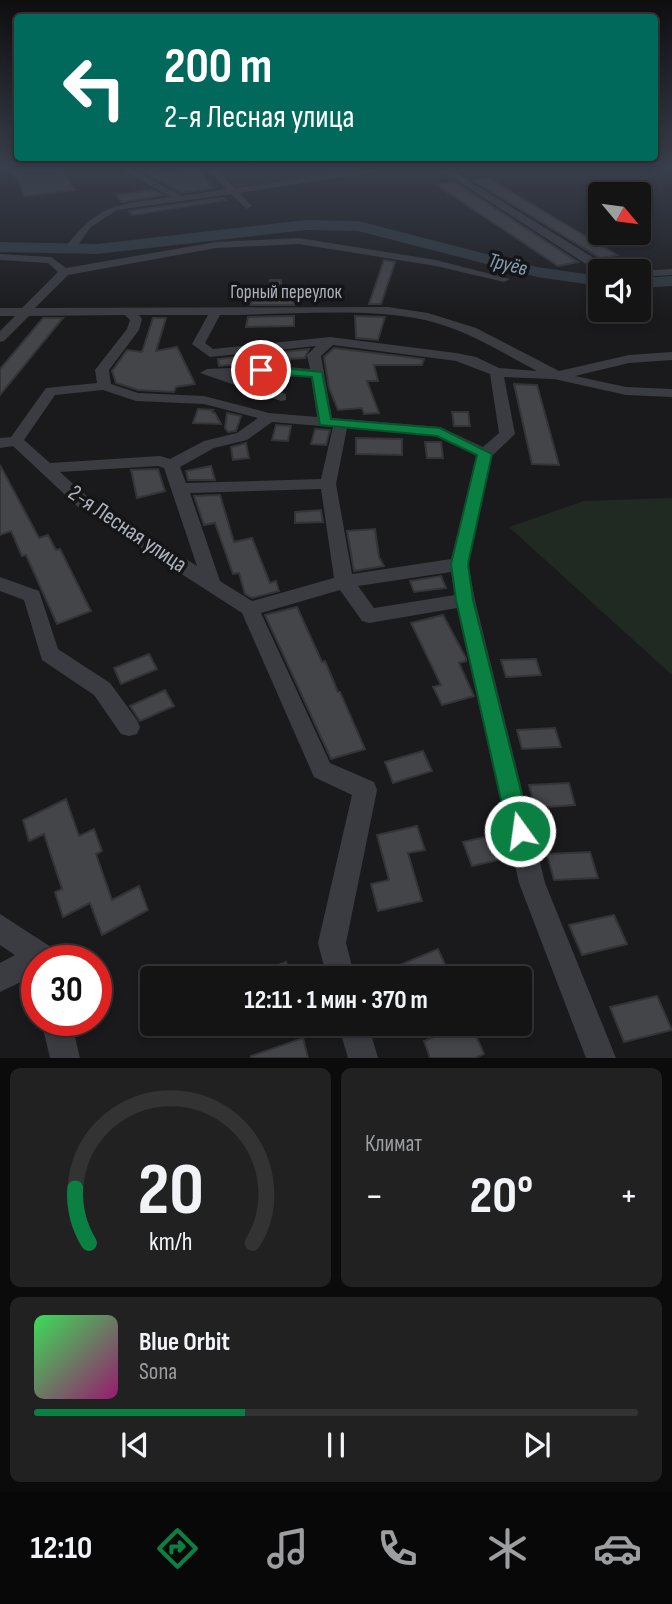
<!DOCTYPE html>
<html lang="ru">
<head>
<meta charset="utf-8">
<style>
	:root { --surface:#141415; --page:#212122; --text:#f1f3f6; --muted:#9d9ea0; --line:#333334; --accent:#0b8043 }
	body { margin:0; font-family:"Sofia Sans Condensed",sans-serif; background:var(--page); color:var(--text); height:100vh; display:flex; flex-direction:column; font-size:26px; white-space:nowrap }
	* { box-sizing:border-box; margin:0 }
	p { font-size:23px; color:var(--muted) }
	.icon { flex:none; width:38px; height:38px; fill:none; stroke:currentColor; stroke-width:2; stroke-linecap:round; stroke-linejoin:round }
	.map { position:relative; height:1058px; overflow:hidden }
	.details { display:flex; flex-direction:column; gap:10px; padding:10px; background:#0b0b0c; flex:1 }
	.details>* { flex:none }
	.guide { position:absolute; left:14px; top:14px; width:644px; height:147px; border-radius:7px; box-shadow:0 4px 10px #0003,0 0 0 2px var(--line); background:#00695c; color:#fff; overflow:hidden }
	.needle { width:46px; rotate:119deg }
	.fabs { position:absolute; left:588px; top:182px; display:grid; gap:14px }
	.fabs a { display:grid; place-items:center; width:63px; height:63px; border-radius:7px; background:var(--surface); box-shadow:0 4px 10px #0003,0 0 0 2px var(--line); font-size:35px }
	.speed { position:absolute; left:21px; top:945px; display:flex; gap:14px; font-size:35px; font-weight:700; text-align:center }
	.speed>* { display:grid; place-content:center; width:91px; height:91px; border-radius:50%; background:var(--surface); box-shadow:0 4px 10px #0003,0 0 0 2px var(--line); line-height:1 }
	.speed .limit { border:10px solid #d22; background:#fff; color:#111 }
	.pin { position:absolute; display:grid; place-items:center; width:60px; height:60px; color:#fff; margin:-30px; border:4px solid #fff; border-radius:50%; box-shadow:0 2px 7px #0007 }
	.me { position:absolute; width:77px; margin:-38px; rotate:346deg; stroke-linejoin:round; filter:drop-shadow(0 0 5px #0008) }
	.turn { display:flex; align-items:center; gap:24px; height:147px; padding:0 35px; font-size:32px }
	.turn .icon { width:91px; height:91px; stroke-width:2.5 }
	.turn b { display:block; font-size:49px; line-height:60px }
	.big { font-size:52px; font-weight:700; line-height:1.1 }
	.details .tile { flex:1; display:flex; flex-direction:column; justify-content:center; gap:10px; min-width:0; padding:0 24px; border-radius:10px; background:var(--page) }
	.details .dial { align-items:center; gap:0 }
	.dial svg { height:182px; overflow:visible; fill:none; stroke:var(--line); stroke-width:7; stroke-linecap:round; text-anchor:middle }
	.dial text { fill:var(--text); stroke:none }
	.song { display:flex; align-items:center; gap:21px }
	.cover { width:84px; height:84px; border-radius:10px; background:linear-gradient(135deg,hsl(130 70% 55%),hsl(320 70% 35%)) }
	.played { height:7px; border-radius:4px; background:linear-gradient(90deg,var(--accent) 35%,var(--line) 35%) }
	.keys { display:flex; justify-content:space-around; direction:ltr }
	.heat { display:flex; justify-content:space-between; align-items:center; font-size:38px; direction:ltr }
	.details .tiles { flex:1; display:grid; gap:10px; grid-template-columns:1fr 1fr }
	.tile:last-child { grid-column:span 2 }
	.trip { position:absolute; left:140px; top:966px; width:392px; height:70px; border-radius:7px; background:var(--surface); box-shadow:0 4px 10px #0003,0 0 0 2px var(--line); font-weight:700; line-height:70px; text-align:center }
	.menu { display:flex; height:112px; justify-content:space-around; align-items:center; background:#080808; color:var(--muted) }
	.menu .icon { width:49px; height:49px }
	.menu .on { color:var(--accent) }
	.menu b { font-size:32px; color:var(--text) }
	.map>svg:first-child { display:block }
	.built { fill:#262629 }
	.green { fill:#212a22 }
	.lines { fill:none; stroke-linecap:round; stroke-linejoin:round }
	.river { fill:#2f3940; fill-rule:evenodd }
	.building { fill:#444549; stroke:#343438; stroke-width:2 }
	.minor { fill:#3b3c41; fill-rule:evenodd }
	.route { fill:#0b8043; stroke:#07532c; stroke-width:2 }
	.labels { text-anchor:middle; stroke-width:7; stroke-linejoin:round; paint-order:stroke }
	.far-street-label { font-size:19px; fill:#acb1bb; stroke:#151517 }
	.far-water-label { font-size:21px; font-style:italic; fill:#83a0b6; stroke:#151517 }
	.street-label { font-size:23px; fill:#acb1bb; stroke:#151517 }
</style>
</head>
<body>
<div class="map">
<svg width="672" height="1058" viewBox="0 0 672 1058">
	<rect width="100%" height="100%" fill="#1a1a1c"/>
	<path class="built" d="M218 168H379L236 187Z"/>
	<path class="green" d="M672 498V675L509 527 584 501Z"/>
	<g class="lines">
		<path class="river" d="M306 220 358 221 537 267 600 276V286L537 277 358 231 306 230 97 254 0 252V242L97 244Z
			M672 276V286L639 288V278Z"/>
	</g>
	<path class="building" d="M11 168H61L75 190 25 196Z
		M136 168H151L160 173 196 168 214 188 182 193Z
		M488 178 570 227 617 255 600 258 472 180Z
		M455 182 578 262 558 266 437 185Z
		M152 190 163 195 122 202 117 195Z
		M223 198 225 200 132 215 129 211Z
		M384 260 395 262 381 304H369Z
		M270 280H281V292H294V305H251L252 297H268Z
		M294 316V326L246 327 248 317Z
		M355 316 385 317 378 340 356 338Z
		M43 318H63L0 395V369Z
		M153 318H166L156 351 177 347 195 384 176 387 174 392 138 390 116 383 112 371 127 350 142 352Z
		M334 348 424 359 422 365H374L378 381H367L379 413 364 414 362 408 338 410 329 388 324 357Z
		M309 349 305 358 289 359 290 365 276 363 274 353Z
		M252 355 253 363 219 366 218 359Z
		M514 384 537 385 559 465 532 464Z
		M198 409 213 410 212 412 215 413 221 424 193 423Z
		M452 412H468L470 426H454Z
		M227 413 241 416 236 431 228 432 225 428Z
		M276 425 291 426 288 441 272 440Z
		M315 429 330 430 326 445 311 444Z
		M356 438 402 439V455L356 454Z
		M425 442H441L443 458H427Z
		M246 443 249 458 233 460 231 447Z
		M0 465 39 538 48 535 56 550 60 549 91 611 57 624 26 555 22 556 11 531 0 535Z
		M211 466 215 480H188L186 471Z
		M158 469 165 491 137 498 131 470Z
		M220 495 234 542 252 538 270 583 276 581 279 591 252 598 245 594 239 573 233 574 215 523 204 525 194 496Z
		M321 510 323 522 295 523V512Z
		M375 529 379 557 384 566 354 571 347 531Z
		M441 576 446 588 414 592 410 581Z
		M297 607 322 662 325 661 338 692H340L365 749 331 759 265 615Z
		M443 615 466 658V661L459 663 474 696 442 705 433 687 441 685 411 623Z
		M149 654 157 669 121 684 114 668Z
		M536 659 541 675 506 677 501 660Z
		M165 690 174 706 140 721 130 706Z
		M555 728 561 747 522 749 517 730Z
		M423 751 432 771 393 783 385 762Z
		M569 783 575 805 535 808 529 785Z
		M66 799 79 836 94 829 102 851 96 854 112 900 139 886 148 910 102 935 90 903 63 917 55 892 62 889 44 834 29 841 23 820Z
		M417 826 425 850 408 853 422 901 378 911 371 884 389 880 377 835Z
		M503 833 511 857 472 866 463 842Z
		M590 852 598 878 554 880 547 854Z
		M614 915 627 944 582 955 569 925Z
		M438 949 451 978H400L395 967Z
		M286 962 291 978H248V977Z
		M657 996 672 1030 624 1042 610 1007Z
		M465 1024H471L484 1054 475 1058H430L424 1041Z
		M303 1038 308 1058H251V1056Z"/>
	<g class="lines">
		<path class="minor" d="M119 168H130L182 196 226 189 207 168H216L235 188 375 168H398L239 193 252 206 247 209 231 194 117 210 91 227 77 246H69L68 244C100 202 123 204 171 197Z
			M438 168H448L615 271H601L589 266Z
			M299 238 436 260 510 279 504 282 436 266 299 244 216 248 68 275 35 308 388 307 428 313 476 328 559 371 629 355 672 352V360L629 363 575 376 626 387 672 389V397L626 395 554 379 504 377 515 434 492 456 468 564 475 600 545 883 616 1058H586L519 883 457 608 369 623 362 621 340 590 261 613 330 763 374 782 377 790 346 943 355 978H327L318 943 352 795 314 777 242 613 78 507 13 446 0 448V438L11 437 46 388 97 383 95 370 127 329 130 320 125 315 29 316 4 341 0 342V331L15 316H0V308H22L58 272 48 263 0 260V254L51 257 66 268 216 242ZM139 315H208L192 344 210 357 316 346 307 355 310 369 277 366 207 369 200 373 281 401 286 400V394L230 376 277 374 311 377 317 417 269 413 204 396 138 393 111 384 109 370 139 330 142 319ZM220 315C283 315 364 307 425 320 465 329 501 352 537 371L499 368 476 357 456 353 330 337 213 349 205 343ZM333 345 456 361 490 374 499 433 483 447 440 427 332 418 321 356ZM103 390 136 401 204 404 258 418 237 433 204 441 170 459 160 456 50 463 24 440 55 395ZM272 422 333 427 321 479 186 483 180 467 214 448 247 440ZM347 428 437 436 477 456 451 559 352 574 336 484ZM158 466 164 468 197 566 90 499 60 472ZM321 489 334 578 252 601 220 581 190 493ZM451 572 455 595 374 608 358 586Z
			M672 269V275L639 277 637 271Z
			M0 577 39 591 58 649 110 683 137 720 140 727 137 734 129 736 121 734 94 695 42 660 24 600 0 591Z
			M0 914 51 947 56 961H37V974L0 992V963L15 955 0 945Z
			M41 1020H71L80 1058H50Z
			M338 1024H368L378 1058H348Z"/>
	</g>
	<linearGradient id="sky" x2="0" y2="1"><stop stop-color="#0e0e0f"/><stop offset="0.53" stop-color="#383e4b"/><stop offset="1" stop-color="#383e4b" stop-opacity="0"/></linearGradient>
	<rect width="672" height="316" fill="url(#sky)"/>
	<path class="route" d="M261 366 322 372 331 419 440 428 492 454 468 564 473 600 531 831 528 839 520 842 511 839 508 831 456 600 451 564 477 455 437 436 320 425 312 377 257 373V368Z"/>
	<g class="labels">
		<g class="far-street-label">
			<text x="286" y="298">Горный переулок</text>
		</g>
		<g class="far-water-label">
			<text transform="translate(508 264) rotate(14)" y="7">Труёв</text>
		</g>
		<g class="street-label">
			<text transform="translate(128 528) rotate(34)" y="8">2-я Лесная улица</text>
		</g>
	</g>
</svg>
<div class="fabs">
<a><svg class="needle" viewBox="-14 -14 28 28"><path d="M0-13l5 13h-10z" fill="#e53935"/><path d="M0 13l5-13h-10z" fill="#9d9ea0"/></svg></a>
<a><svg class="icon" aria-label="sound" viewBox="0 0 24 24"><path d="M4 9h4l5-4v14l-5-4H4zM17 9q2 3 0 6"/></svg></a>
</div>
<div class="speed"><div class="limit">30</div></div>
<div class="pin" style="left:261px;top:370px;background:#d93025"><svg class="icon" aria-label="arrive" viewBox="0 0 24 24"><path d="M6 21V4h12l-3 4 3 4H6"/></svg></div>
<svg class="me" style="left:520px;top:831px" viewBox="-20 -20 40 40"><circle r="17" fill="#0b8043" stroke="#fff" stroke-width="3"/><path d="M0-11L8 9 0 5-8 9z" fill="#fff"/></svg>
<div class="trip">12:11 · 1 мин · 370 m</div>
<div class="guide">
<div class="turn"><svg class="icon" aria-label="left" viewBox="0 0 24 24"><path d="M17 20v-9H6M10 6l-5 5 5 5"/></svg><div><b>200 m</b>2-я Лесная улица</div></div>
</div>
</div>
<section class="details">
<div class="tiles">
<div class="tile dial"><svg viewBox="0 0 100 80">
<path d="M14 69A42 42 0 1 1 86 69"/>
<path d="M14 69A42 42 0 0 1 8 45" stroke="#0b8043"/>
<text x="50" y="56" font-size="32" font-weight="700">20</text>
<text x="50" y="72" font-size="11">km/h</text>
</svg></div>
<div class="tile"><p>Климат</p>
<div class="heat"><a>−</a><b class="big">20°</b><a>+</a></div>
</div>
<div class="tile">
<div class="song"><i class="cover"></i><div><b>Blue Orbit</b><p>Sona</p></div></div>
<div class="played"></div>
<div class="keys"><svg class="icon" aria-label="previous" viewBox="0 0 24 24"><path d="M18 5L8 12l10 7zM5 5v14"/></svg><svg class="icon" aria-label="pause" viewBox="0 0 24 24"><path d="M8 5v14M16 5v14"/></svg><svg class="icon" aria-label="next" viewBox="0 0 24 24"><path d="M6 5l10 7-10 7zM19 5v14"/></svg></div>
</div>
</div>
</section>
<nav class="menu">
<b>12:10</b>
<svg class="icon on" aria-label="directions" viewBox="0 0 24 24"><path d="M12 3l9 9-9 9-9-9zM9 14v-3h6M13 9l2 2-2 2"/></svg>
<svg class="icon" aria-label="music" viewBox="0 0 24 24"><path d="M9 18V5l10-2v13"/><circle cx="6" cy="18" r="3"/><circle cx="16" cy="16" r="3"/></svg>
<svg class="icon" aria-label="phone" viewBox="0 0 24 24"><path d="M5 4h4l2 5-3 2q2 4 5 5l2-3 5 2v4C11 20 4 13 5 4z"/></svg>
<svg class="icon" aria-label="climate" viewBox="0 0 24 24"><path d="M12 3v18M4 7l16 10M4 17L20 7"/></svg>
<svg class="icon" aria-label="car" viewBox="0 0 24 24"><path d="M5 17H2v-5l4-1 3-4h7l3 4 3 1v5h-3M9 17h6M6 11h13"/><circle cx="7" cy="17" r="2"/><circle cx="17" cy="17" r="2"/></svg>
</nav>
</body>
</html>
